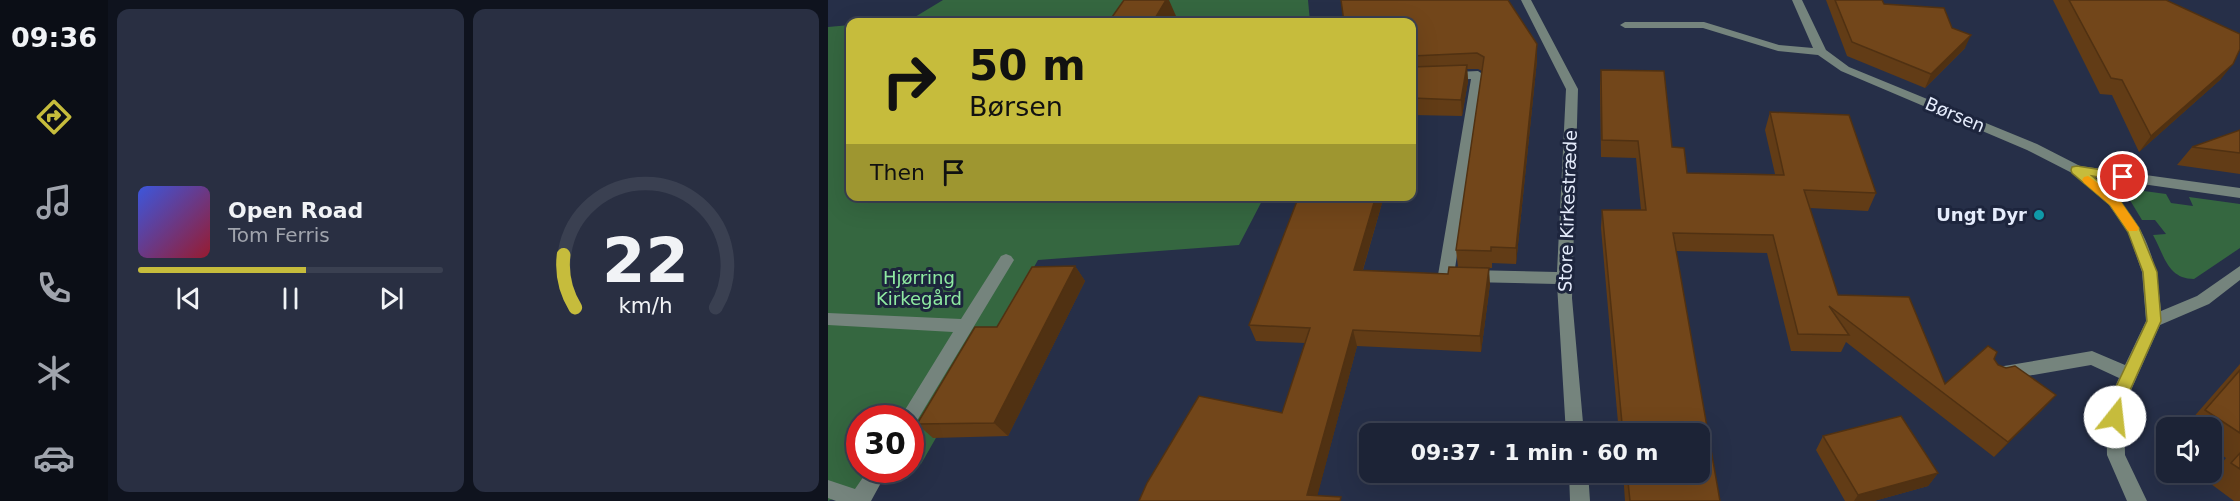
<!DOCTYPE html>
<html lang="en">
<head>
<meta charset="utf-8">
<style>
	:root { --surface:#1c2336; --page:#292f42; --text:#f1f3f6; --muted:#a0a4ad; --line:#3a4051; --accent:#c6bc3c }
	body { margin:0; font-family:"DejaVu Sans",sans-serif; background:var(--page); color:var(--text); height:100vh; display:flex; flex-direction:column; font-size:22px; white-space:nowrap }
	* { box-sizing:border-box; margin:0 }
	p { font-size:20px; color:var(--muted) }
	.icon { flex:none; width:33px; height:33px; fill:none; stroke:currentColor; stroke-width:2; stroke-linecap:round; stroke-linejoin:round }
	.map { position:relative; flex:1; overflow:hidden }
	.drawer { display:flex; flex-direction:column; gap:9px; padding:9px; background:#0f131e; width:720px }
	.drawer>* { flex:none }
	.hud { position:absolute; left:18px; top:18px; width:570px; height:183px; border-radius:12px; box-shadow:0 6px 24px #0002,0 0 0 2px var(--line); background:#c6bc3c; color:#111; overflow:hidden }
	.fabs { position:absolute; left:1328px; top:417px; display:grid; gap:12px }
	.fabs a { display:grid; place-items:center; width:66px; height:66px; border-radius:12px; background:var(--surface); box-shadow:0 6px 24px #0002,0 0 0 2px var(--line); font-size:30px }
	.speed { position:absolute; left:18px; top:405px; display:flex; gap:12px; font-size:30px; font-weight:700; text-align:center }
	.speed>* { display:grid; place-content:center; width:78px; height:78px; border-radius:50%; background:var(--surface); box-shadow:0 6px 24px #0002,0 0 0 2px var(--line); line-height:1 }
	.speed .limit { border:9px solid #d22; background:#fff; color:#111 }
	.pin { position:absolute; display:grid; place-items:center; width:51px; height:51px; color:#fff; margin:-26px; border:3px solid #fff; border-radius:50%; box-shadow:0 2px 6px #0007 }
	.me { position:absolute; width:66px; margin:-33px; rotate:16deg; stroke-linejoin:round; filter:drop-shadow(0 0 4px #0008) }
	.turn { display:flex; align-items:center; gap:21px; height:126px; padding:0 24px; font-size:27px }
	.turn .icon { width:78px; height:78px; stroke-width:2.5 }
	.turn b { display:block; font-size:42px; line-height:51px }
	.then { display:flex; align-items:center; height:57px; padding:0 24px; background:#0003; gap:12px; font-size:22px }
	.drawer .tile { flex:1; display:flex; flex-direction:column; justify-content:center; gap:9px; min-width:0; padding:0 21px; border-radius:12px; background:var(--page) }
	.drawer .dial { align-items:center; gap:0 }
	.dial svg { height:156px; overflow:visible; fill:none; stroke:var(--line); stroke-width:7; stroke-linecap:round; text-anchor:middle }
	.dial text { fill:var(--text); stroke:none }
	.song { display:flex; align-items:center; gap:18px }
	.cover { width:72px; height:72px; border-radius:9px; background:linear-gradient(135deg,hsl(230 70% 55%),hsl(350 70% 35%)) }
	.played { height:6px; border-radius:3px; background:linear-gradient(90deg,var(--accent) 55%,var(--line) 55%) }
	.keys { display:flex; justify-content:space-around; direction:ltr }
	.drawer .tiles { flex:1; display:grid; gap:9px; grid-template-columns:repeat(2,1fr) }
	.trip { position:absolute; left:531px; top:423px; width:351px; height:60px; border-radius:12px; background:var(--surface); box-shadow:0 6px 24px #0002,0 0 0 2px var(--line); font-weight:700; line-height:60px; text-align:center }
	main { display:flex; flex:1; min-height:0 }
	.tab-bar { display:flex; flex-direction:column; width:108px; justify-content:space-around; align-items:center; background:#0b0e16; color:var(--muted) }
	.tab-bar .icon { width:42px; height:42px }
	.tab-bar .current { color:var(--accent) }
	.tab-bar b { font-size:27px; color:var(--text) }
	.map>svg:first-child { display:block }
	.green { fill:#356740 }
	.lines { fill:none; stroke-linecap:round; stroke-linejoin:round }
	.minor { fill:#75847d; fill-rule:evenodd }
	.wall { fill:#623c16 }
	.shaded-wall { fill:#503112 }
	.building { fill:#72461a; stroke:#503112; stroke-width:1.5 }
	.route { fill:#c6bc3c; stroke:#817a27; stroke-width:1.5 }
	.slow { fill:#f59e0b }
	.culture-dot { fill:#0f9aa8; stroke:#1d253d; stroke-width:2 }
	.labels { text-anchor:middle; stroke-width:6; stroke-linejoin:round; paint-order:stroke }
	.street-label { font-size:18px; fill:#e5ecfc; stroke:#1d253d }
	.poi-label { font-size:18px; font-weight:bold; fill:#e5ecfc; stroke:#1d253d; text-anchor:end }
	.park-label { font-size:18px; fill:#8feba2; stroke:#1d253d }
</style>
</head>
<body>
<main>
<nav class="tab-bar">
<b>09:36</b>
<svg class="icon current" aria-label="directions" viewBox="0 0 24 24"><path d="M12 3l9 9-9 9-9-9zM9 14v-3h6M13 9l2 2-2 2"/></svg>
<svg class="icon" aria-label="music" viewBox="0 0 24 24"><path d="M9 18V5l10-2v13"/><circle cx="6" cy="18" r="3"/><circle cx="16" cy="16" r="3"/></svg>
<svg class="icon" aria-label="phone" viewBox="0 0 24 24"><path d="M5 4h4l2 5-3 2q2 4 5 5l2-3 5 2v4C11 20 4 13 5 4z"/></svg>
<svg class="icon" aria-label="climate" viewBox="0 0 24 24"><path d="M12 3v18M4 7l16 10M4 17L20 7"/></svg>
<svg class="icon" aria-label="car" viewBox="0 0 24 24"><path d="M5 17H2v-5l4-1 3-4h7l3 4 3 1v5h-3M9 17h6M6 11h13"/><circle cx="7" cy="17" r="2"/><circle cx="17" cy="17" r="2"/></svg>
</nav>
<section class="drawer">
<div class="tiles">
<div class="tile">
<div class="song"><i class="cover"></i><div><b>Open Road</b><p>Tom Ferris</p></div></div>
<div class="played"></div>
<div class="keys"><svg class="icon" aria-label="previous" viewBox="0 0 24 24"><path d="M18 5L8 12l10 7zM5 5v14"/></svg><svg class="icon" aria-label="pause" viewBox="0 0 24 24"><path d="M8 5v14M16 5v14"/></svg><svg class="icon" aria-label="next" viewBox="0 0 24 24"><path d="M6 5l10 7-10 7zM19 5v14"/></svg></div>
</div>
<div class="tile dial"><svg viewBox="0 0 100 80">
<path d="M14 69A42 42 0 1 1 86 69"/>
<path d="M14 69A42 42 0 0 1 8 42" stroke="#c6bc3c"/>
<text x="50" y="56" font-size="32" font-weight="700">22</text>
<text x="50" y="72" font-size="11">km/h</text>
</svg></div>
</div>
</section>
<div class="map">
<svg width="1412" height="501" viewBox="0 0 1412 501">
	<rect width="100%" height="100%" fill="#262f48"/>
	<path class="green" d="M115 0H480L482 22H52L82 20Z
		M22 25V196L436 197 411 245 210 260 93 464 83 468 82 418H32V470H78L0 501V27Z
		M1301 189 1338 194 1343 203 1365 206 1361 197 1412 204V248L1366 279C1339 279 1336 254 1325 235L1338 234 1327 220H1314L1297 192Z"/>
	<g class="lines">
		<path class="minor" d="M693 0H703L750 89 744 298 756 434H738L729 284 641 282 636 280 633 276 636 272 641 270 729 272 738 89Z
			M964 0H974L998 50 1021 67 1209 144 1252 166 1412 188V198L1265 177C1315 219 1327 247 1333 311L1369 296 1412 266V280L1381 304 1332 325 1296 406 1297 455 1319 501H1299L1279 455 1278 406 1291 378 1263 365 1176 380 1170 378 1167 373 1170 368 1176 366 1264 351 1297 365 1318 321 1314 272 1300 232 1281 205 1244 173 1199 150 1013 71 990 55 950 51 875 28H797L792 25 797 22H876L951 45 985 48Z
			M650 71 656 75 626 275 623 279H613L610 275 643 79 584 81V74Z
			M178 254 183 256 186 260 87 424 82 425V418H72L125 332 0 325V313L133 319 173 256Z
			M40 470H60L43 501H8L0 498V480L27 489Z
			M741 472H760L762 501H742Z"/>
	</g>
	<path class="wall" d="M998 0H1054L1056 4 1124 28 1137 48 1097 88 1019 56Z
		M1225 0H1338L1393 79 1311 152 1284 95 1272 94Z
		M584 22 709 44V60L688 264 664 263V268L630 267 628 250 654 71 650 69H639L640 81 634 116 584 115Z
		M773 70 844 147 859 173 947 174 937 130 942 112 1048 193 1040 211 982 208 1010 295 1117 384 1166 359 1170 365 1228 395 1213 411 1166 457 1018 342 1013 352 963 351 939 253 848 251 892 501H797L795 472H872V434H791L773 228 774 210H813L808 158 773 157 772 87Z
		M1412 130V174L1349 165 1364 147Z
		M471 196H556L535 270 662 284 653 352 529 346 489 496 311 501 454 413 477 343 428 341 421 325Z
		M247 266 257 281 180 436 105 438 89 424Z
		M1412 364V501H1406L1379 481 1398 458 1383 448V428H1356Z
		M995 436 1110 473 1100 486 1046 501H1017L988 450Z"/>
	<path class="shaded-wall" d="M338 0H341L348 16 344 22H326V20Z
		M1143 35 1137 48 1097 88 1103 74Z
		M709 44V60L688 264V248Z
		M1405 64 1393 79 1311 152 1323 136Z
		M639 65 640 81 634 116 633 100Z
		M548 196H556L530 286 526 270Z
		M247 266 257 281 180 436 166 423Z
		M661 268 662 284 653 352 652 336Z
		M525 330 529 346 488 501 479 495Z
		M1228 395 1213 411 1166 457 1180 442Z
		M1110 473 1100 486 1046 501H1026L1030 495Z"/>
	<path class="building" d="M296 0H338L326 20H333L331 22H273L274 20H282Z
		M513 0H680L709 44 688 248 663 247V251L628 250 656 57 649 53 584 56V22H516Z
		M1007 0H1054L1056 4 1116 8 1124 28 1143 35 1103 74 1024 42Z
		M1241 0H1338L1412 34V49L1405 64 1323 136 1294 80 1283 78Z
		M639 65 633 100 584 98V67Z
		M773 70 836 71 844 147 856 148 859 173 956 175 942 112 1021 115 1048 193 976 190 1010 295 1081 297 1117 384 1160 346 1169 352 1166 359 1170 365 1178 368 1187 366 1228 395 1180 442 1001 306 1021 335 970 334 945 235 845 233 892 501H802L799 472H872V434H795L774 210H818L810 141 774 140Z
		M1412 130V153L1364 147Z
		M471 196H548L526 270 620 274 621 267 661 268 652 336 525 330 479 495 513 497 512 501H311L319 483 371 396 454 413 482 328 421 325Z
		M247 266 166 423 89 424 147 327H169L204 267Z
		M1412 370V433L1377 410Z
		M1073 416 1110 473 1030 495 995 436Z
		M1412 453V469L1403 463Z"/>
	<path class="route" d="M1249 166 1300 174 1302 177 1295 181 1264 176 1291 199 1311 228 1329 272 1333 321 1295 406 1293 423 1287 425 1281 423 1279 406 1319 321 1315 272 1300 232 1282 205 1244 173 1243 170 1244 167Z"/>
	<path class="slow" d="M1260 176 1291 199 1311 228 1309 231H1300L1282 205 1256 183 1254 180 1256 177Z"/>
	<circle class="culture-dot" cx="1211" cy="215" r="6"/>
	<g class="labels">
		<g class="street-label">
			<text transform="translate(1127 115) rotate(23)" y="6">Børsen</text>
			<text transform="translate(740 211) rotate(-88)" y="6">Store Kirkestræde</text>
		</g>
		<g class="poi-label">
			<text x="1199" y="221">Ungt Dyr</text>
		</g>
		<g class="park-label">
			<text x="91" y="284">Hjørring<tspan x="91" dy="21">Kirkegård</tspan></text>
		</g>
	</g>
</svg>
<div class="fabs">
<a><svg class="icon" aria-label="sound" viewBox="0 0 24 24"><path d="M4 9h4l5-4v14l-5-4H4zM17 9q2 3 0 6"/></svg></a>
</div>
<div class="speed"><div class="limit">30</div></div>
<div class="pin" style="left:1295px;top:177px;background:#d93025"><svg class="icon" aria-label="arrive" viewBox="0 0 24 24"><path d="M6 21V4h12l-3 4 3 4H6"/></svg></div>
<svg class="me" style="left:1287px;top:417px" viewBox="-20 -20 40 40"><circle r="19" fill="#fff"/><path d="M0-13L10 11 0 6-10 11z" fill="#c6bc3c"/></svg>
<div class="trip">09:37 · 1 min · 60 m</div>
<div class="hud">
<div class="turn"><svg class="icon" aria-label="right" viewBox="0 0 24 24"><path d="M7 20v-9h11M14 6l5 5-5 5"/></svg><div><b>50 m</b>Børsen</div></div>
<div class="then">Then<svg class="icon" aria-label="arrive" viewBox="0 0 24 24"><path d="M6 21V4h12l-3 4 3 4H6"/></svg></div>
</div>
</div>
</main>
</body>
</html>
